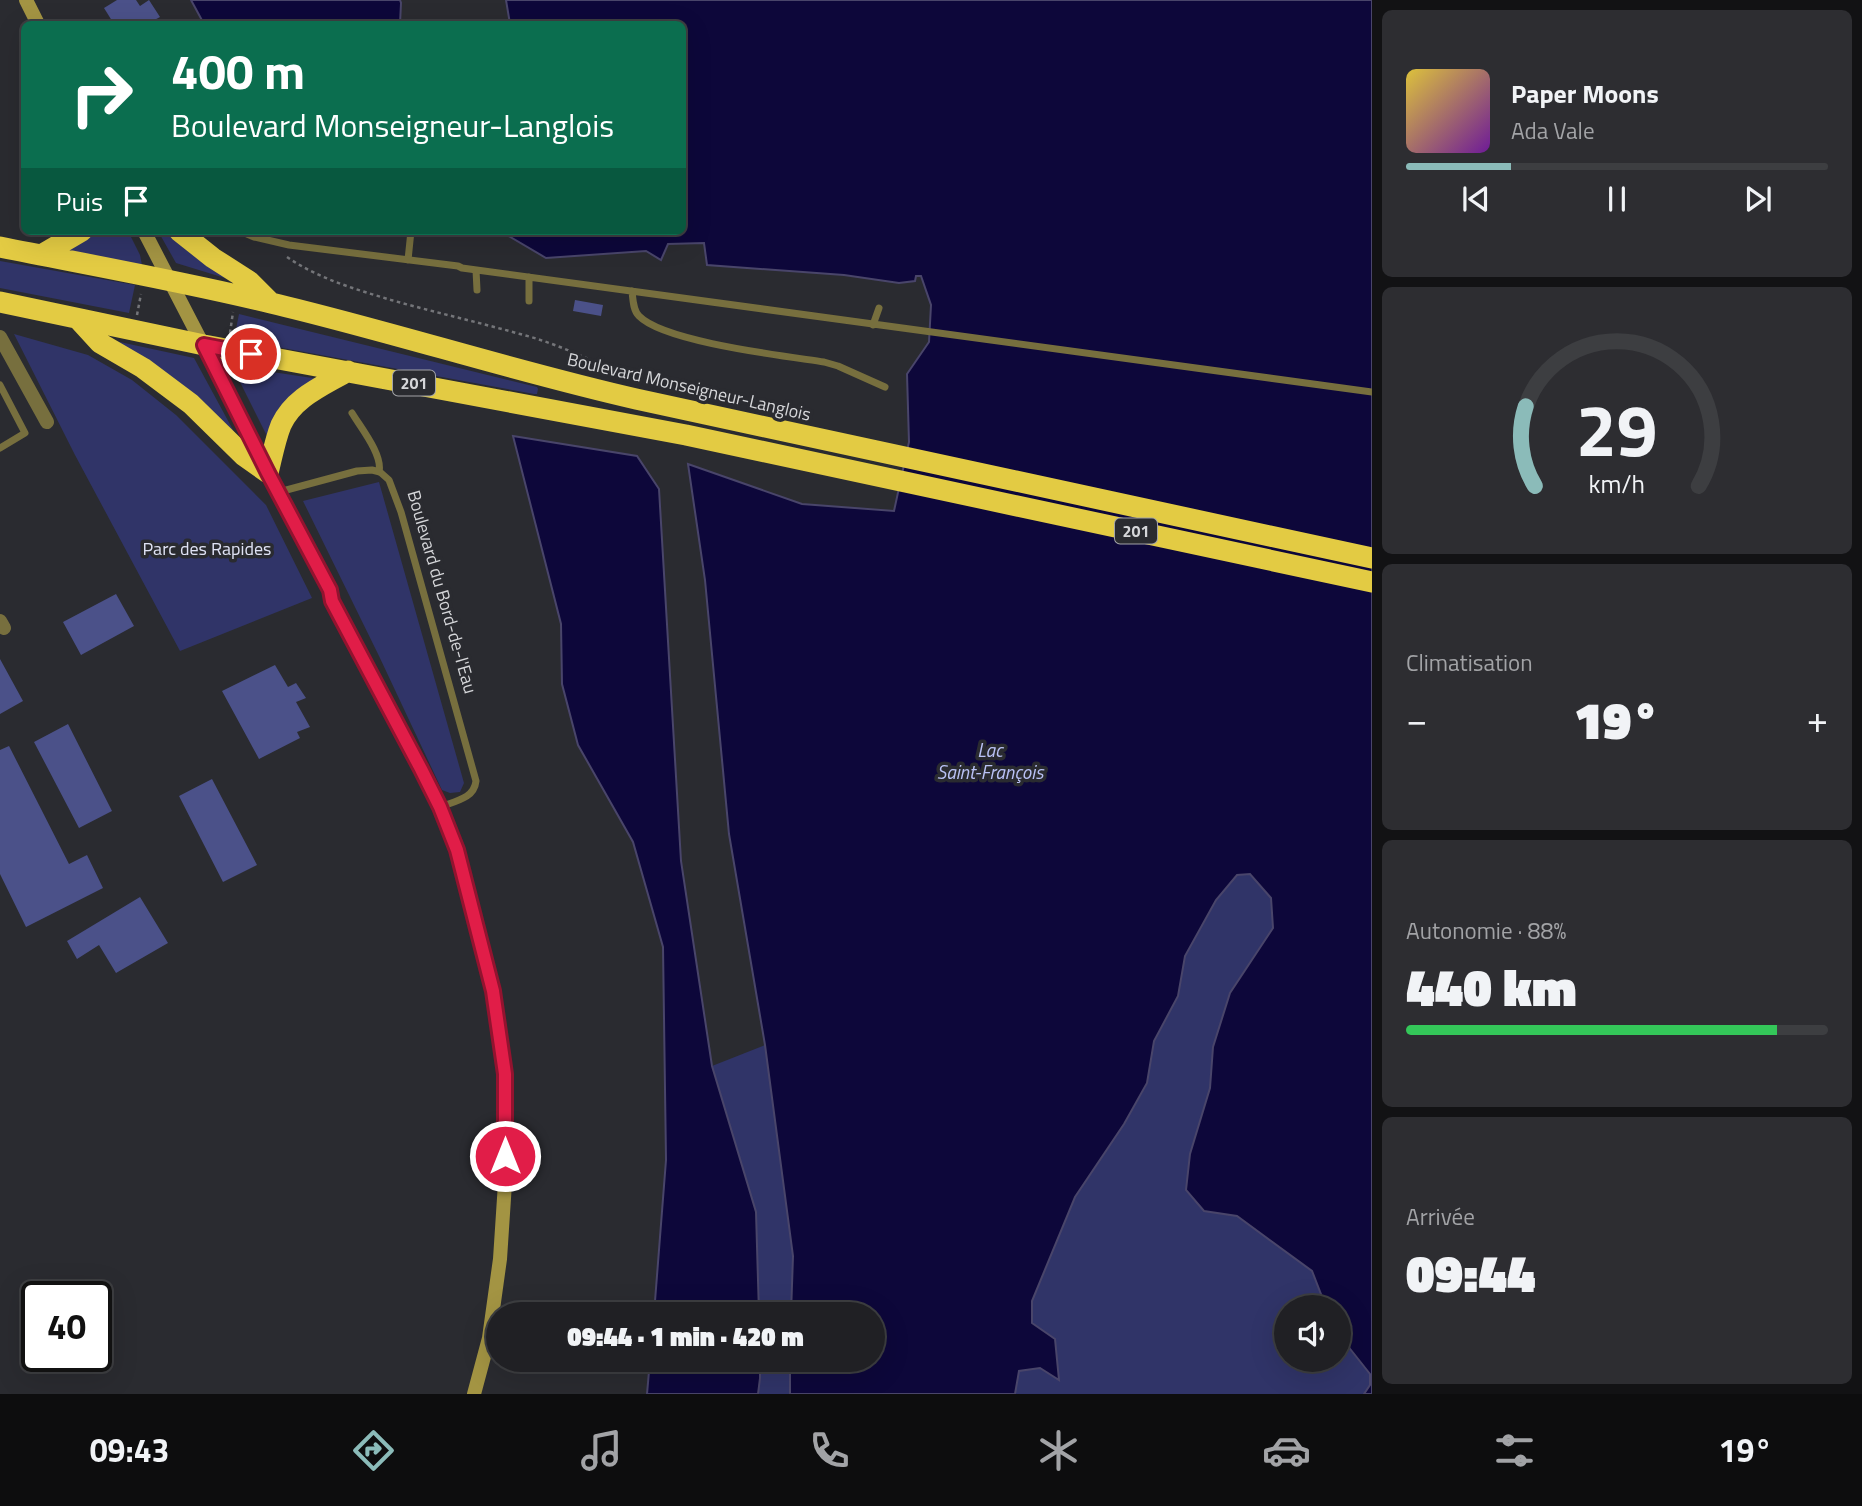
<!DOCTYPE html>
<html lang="fr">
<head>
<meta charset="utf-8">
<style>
	:root { --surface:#202024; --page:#2d2d31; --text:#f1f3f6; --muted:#a2a3a6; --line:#3d3e41; --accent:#8bbbb9 }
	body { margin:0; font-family:"Titillium Web",sans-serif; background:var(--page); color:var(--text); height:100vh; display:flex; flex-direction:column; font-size:26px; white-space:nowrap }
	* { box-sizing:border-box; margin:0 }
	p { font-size:23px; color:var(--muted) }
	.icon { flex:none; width:38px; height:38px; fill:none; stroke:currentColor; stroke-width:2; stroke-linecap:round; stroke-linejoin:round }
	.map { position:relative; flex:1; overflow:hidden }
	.side { display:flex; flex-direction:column; gap:10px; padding:10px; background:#121214; width:490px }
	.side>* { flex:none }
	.banner { position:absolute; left:21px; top:21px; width:665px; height:214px; border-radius:10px; box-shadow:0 7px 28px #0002,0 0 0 2px var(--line); background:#0b6e4f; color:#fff; overflow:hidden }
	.fabs { position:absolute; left:1274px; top:1295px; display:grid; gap:14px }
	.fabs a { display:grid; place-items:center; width:77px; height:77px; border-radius:50%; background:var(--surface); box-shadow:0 7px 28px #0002,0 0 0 2px var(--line); font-size:35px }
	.speed { position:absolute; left:21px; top:1281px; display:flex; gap:14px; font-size:35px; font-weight:700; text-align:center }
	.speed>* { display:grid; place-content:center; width:91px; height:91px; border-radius:50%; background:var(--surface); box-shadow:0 7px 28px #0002,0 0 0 2px var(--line); line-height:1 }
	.speed .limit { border:4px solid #111; border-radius:10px; background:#fff; color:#111 }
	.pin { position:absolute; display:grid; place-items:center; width:60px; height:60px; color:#fff; margin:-30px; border:4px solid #fff; border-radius:50%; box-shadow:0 2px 7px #0007 }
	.me { position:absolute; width:77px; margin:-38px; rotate:0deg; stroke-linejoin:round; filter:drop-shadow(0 0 5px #0008) }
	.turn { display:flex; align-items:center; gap:24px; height:147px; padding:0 35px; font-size:32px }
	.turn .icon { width:91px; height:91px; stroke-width:2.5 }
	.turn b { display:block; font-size:49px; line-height:60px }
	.then { display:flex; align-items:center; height:66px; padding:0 35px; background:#0003; gap:14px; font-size:26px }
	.big { font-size:52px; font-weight:800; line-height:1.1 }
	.side .card { flex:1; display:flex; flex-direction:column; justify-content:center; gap:10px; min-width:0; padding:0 24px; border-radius:10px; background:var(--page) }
	.side .dial { align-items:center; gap:0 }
	.dial svg { height:182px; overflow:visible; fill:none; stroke:var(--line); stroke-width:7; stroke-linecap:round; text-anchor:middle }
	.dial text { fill:var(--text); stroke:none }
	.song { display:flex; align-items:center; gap:21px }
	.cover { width:84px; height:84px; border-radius:10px; background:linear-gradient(135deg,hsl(50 70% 55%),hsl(280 70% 35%)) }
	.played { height:7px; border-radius:4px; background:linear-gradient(90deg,var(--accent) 25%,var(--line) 25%) }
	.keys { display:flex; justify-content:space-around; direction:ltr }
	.heat { display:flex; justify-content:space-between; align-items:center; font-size:38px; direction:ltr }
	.charge { height:10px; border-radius:5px; background:linear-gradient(90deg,#34c759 88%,var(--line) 0) }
	.trip { position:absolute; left:486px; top:1302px; width:399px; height:70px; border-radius:35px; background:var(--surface); box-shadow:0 7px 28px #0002,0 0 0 2px var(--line); font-weight:800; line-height:70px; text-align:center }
	.tabs { display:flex; height:112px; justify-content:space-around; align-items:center; background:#0d0d0e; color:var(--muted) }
	.tabs .icon { width:49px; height:49px }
	.tabs .selected { color:var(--accent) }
	.tabs b { font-size:32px; color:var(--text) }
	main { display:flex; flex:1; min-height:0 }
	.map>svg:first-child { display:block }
	.green { fill:#303468 }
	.water { fill:#0d073a; stroke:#49456a; stroke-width:2 }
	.building { fill:#4b5189 }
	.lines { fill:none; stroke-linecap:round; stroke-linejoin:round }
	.path { stroke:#747579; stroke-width:2.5; stroke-dasharray:3.5 3.5; stroke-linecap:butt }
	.lane { stroke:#776f3e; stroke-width:7 }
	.street { stroke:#776f3e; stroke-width:14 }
	.secondary { stroke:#a39443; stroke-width:14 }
	.highway { stroke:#e3cb43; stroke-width:21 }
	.route-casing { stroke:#92132f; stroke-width:18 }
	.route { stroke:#e11d48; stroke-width:12 }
	.labels { text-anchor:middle; stroke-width:7; stroke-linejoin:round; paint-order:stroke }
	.shield { fill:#2a2b30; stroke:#a2a3a6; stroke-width:2 }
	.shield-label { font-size:16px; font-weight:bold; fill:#d5d6d9 }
	.street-label { font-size:18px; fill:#d5d6d9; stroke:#2a2b30 }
	.park-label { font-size:18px; fill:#e0e3f5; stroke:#2a2b30 }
	.water-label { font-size:19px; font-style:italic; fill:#bac2f6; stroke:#2a2b30 }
</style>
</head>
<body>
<main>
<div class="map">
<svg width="1372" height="1394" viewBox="0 0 1372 1394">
	<rect width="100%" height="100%" fill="#2a2b30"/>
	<path class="green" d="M92 231H128L140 255 142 265 66 250Z
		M158 231H169L225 278 176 263Z
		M0 261 135 285 129 313 0 288Z
		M239 314 537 387 538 389 537 394H534L234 339Z
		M14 334 88 355 132 380 176 415 266 505 312 598 180 651 75 455Z
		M106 339 194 358 239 441Z
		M232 366 319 379 270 442Z
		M379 482 464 783 460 792 450 793 442 790 379 656 303 501Z
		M1251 874 1271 898 1273 928 1230 994 1213 1047 1210 1088 1190 1154 1204 1211 1237 1216 1313 1271 1326 1307H1286V1360H1339V1344L1340 1346 1342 1340 1370 1374V1385L1364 1394H1015L1019 1371 1040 1368 1059 1379 1032 1323V1301L1075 1197 1124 1124 1147 1084 1154 1041 1178 996 1185 956 1216 900 1237 875Z
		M765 1045 793 1256 791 1314H759L756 1212 712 1066Z
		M760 1360H790V1394H758L760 1378Z"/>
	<path class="water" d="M191 0H400L401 3 400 24H204Z
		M506 0H1372V1394H1364L1370 1385V1374L1343 1340 1340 1348 1339 1307H1326L1312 1271 1237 1216 1204 1211 1186 1190 1190 1154 1210 1088 1213 1047 1230 993 1273 928 1271 898 1250 874 1237 875 1216 900 1185 956 1178 996 1154 1041 1147 1083 1124 1124 1075 1197 1032 1301V1323L1055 1339 1059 1380 1040 1368 1019 1371 1015 1394H790V1360H873V1314H791L793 1256 765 1045 729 834 705 580 688 464 802 504 894 511 909 442 907 374 929 342 931 305 921 276H916L915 281 899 283 844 275 707 265 704 243 668 244 661 260 646 251 546 258 502 232 485 231H682V24H510Z
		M513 436 637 456 659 489 681 861 712 1066 756 1212 759 1314H654L666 1160 663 947 633 842 578 745 562 684 561 624Z
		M650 1360H760V1378L758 1394H647Z"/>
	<path class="building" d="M117 0H136L140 6 149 0 160 17 147 24H114L104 8Z
		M575 300 603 305 601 316 573 311Z
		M116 594 134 626 81 655 63 622Z
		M0 659 23 701 0 714Z
		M275 665 288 687 296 683 306 698 296 702 310 727 297 732 300 738 259 759 222 691Z
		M68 724 112 811 79 828 34 742Z
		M9 746 69 864 87 855 103 888 26 927 0 874V750Z
		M212 779 257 865 223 882 179 796Z
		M140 897 168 943 116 973 99 945 77 959 67 941Z"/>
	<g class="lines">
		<path class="path" d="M287 257C319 279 355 289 391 300 434 312 477 322 520 334 559 344 593 361 629 378
			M137 315 141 294
			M230 333 233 312"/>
		<path class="lane" d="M240 231 254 237 289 245 458 266 462 268 1372 392
			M408 260 411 231
			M476 270 477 290
			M632 291C633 300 633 310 639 316 664 342 785 356 824 362L838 366 885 387
			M529 301V277
			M873 325 879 308
			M0 385 25 433 0 448
			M352 413C361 428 383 455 379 472
			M279 492 357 471 372 470 380 472 389 480 401 512 476 781C474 799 455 801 440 807"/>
		<path class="street" d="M0 337 47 422
			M0 621 4 628"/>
		<path class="secondary" d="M26 0 38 24
			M144 231 330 590 332 601 440 807 457 850 493 991 505 1074V1183L500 1259 489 1338 474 1394"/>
		<path class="highway" d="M179 231 213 258 249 281 270 302
			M0 247C90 265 181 281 271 303 393 332 513 371 636 399L1372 558
			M41 255 82 231
			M0 302 204 345 686 435 1372 582
			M78 319 100 343 143 368 191 404 244 456 268 473C272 457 275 440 281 425 294 397 323 386 348 371"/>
	</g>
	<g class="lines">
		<defs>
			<path id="route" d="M251 354 204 345 268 473 330 590 332 601 421 769 440 807 457 850 493 991 505 1074V1156"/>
		</defs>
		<use href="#route" class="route-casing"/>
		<use href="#route" class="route"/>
	</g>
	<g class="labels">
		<g class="shield">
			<rect x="393" y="370.5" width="42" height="25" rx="5"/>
			<rect x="1115" y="518.5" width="42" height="25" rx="5"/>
		</g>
		<g class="shield-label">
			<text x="414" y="389">201</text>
			<text x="1136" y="537">201</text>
		</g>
		<g class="street-label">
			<text transform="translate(689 387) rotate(13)" y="6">Boulevard Monseigneur-Langlois</text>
			<text transform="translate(442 592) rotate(74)" y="6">Boulevard du Bord-de-l'Eau</text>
		</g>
		<g class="park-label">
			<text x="207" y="555">Parc des Rapides</text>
		</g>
		<g class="water-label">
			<text x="990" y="757">Lac<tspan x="990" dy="22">Saint-François</tspan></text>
		</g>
	</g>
</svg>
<div class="fabs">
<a><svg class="icon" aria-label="sound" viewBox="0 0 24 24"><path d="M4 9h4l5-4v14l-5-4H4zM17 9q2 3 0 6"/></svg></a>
</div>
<div class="speed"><div class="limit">40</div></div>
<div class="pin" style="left:251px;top:354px;background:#d93025"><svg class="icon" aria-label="arrive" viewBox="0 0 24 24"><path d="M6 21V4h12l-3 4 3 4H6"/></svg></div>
<svg class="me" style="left:505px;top:1156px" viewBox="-20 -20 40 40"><circle r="17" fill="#e11d48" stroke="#fff" stroke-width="3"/><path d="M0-11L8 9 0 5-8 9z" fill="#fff"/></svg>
<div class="trip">09:44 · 1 min · 420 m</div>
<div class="banner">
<div class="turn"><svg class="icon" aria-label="right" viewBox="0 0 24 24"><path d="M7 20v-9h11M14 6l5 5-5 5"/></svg><div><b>400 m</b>Boulevard Monseigneur-Langlois</div></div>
<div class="then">Puis<svg class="icon" aria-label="arrive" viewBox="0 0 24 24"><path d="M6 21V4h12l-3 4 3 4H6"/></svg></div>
</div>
</div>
<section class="side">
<div class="card">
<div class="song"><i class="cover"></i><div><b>Paper Moons</b><p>Ada Vale</p></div></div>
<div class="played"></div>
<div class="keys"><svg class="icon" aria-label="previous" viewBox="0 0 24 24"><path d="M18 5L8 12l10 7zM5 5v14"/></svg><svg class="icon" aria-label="pause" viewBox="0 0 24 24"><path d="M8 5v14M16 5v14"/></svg><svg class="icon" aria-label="next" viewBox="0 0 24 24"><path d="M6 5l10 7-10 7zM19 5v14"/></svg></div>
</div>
<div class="card dial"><svg viewBox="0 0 100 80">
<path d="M14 69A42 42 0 1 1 86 69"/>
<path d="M14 69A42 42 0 0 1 10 34" stroke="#8bbbb9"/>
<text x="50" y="56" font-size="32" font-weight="700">29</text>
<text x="50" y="72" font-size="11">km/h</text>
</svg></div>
<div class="card"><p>Climatisation</p>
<div class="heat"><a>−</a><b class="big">19°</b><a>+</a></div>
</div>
<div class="card"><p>Autonomie · 88%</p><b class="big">440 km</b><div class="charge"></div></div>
<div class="card"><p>Arrivée</p><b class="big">09:44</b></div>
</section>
</main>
<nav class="tabs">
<b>09:43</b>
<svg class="icon selected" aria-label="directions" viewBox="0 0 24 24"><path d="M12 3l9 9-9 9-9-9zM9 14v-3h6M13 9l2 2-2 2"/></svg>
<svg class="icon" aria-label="music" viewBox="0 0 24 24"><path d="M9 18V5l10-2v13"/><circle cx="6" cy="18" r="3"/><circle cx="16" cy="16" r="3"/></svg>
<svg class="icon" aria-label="phone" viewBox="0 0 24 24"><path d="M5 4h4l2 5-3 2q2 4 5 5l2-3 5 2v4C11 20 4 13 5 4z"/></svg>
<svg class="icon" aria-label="climate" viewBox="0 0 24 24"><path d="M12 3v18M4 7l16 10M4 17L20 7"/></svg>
<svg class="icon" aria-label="car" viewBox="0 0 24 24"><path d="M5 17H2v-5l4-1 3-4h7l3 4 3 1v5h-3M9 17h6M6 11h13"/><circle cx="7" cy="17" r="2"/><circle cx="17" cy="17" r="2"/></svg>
<svg class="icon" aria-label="filters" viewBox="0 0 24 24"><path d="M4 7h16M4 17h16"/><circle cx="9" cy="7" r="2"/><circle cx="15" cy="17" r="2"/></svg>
<b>19°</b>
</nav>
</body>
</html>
